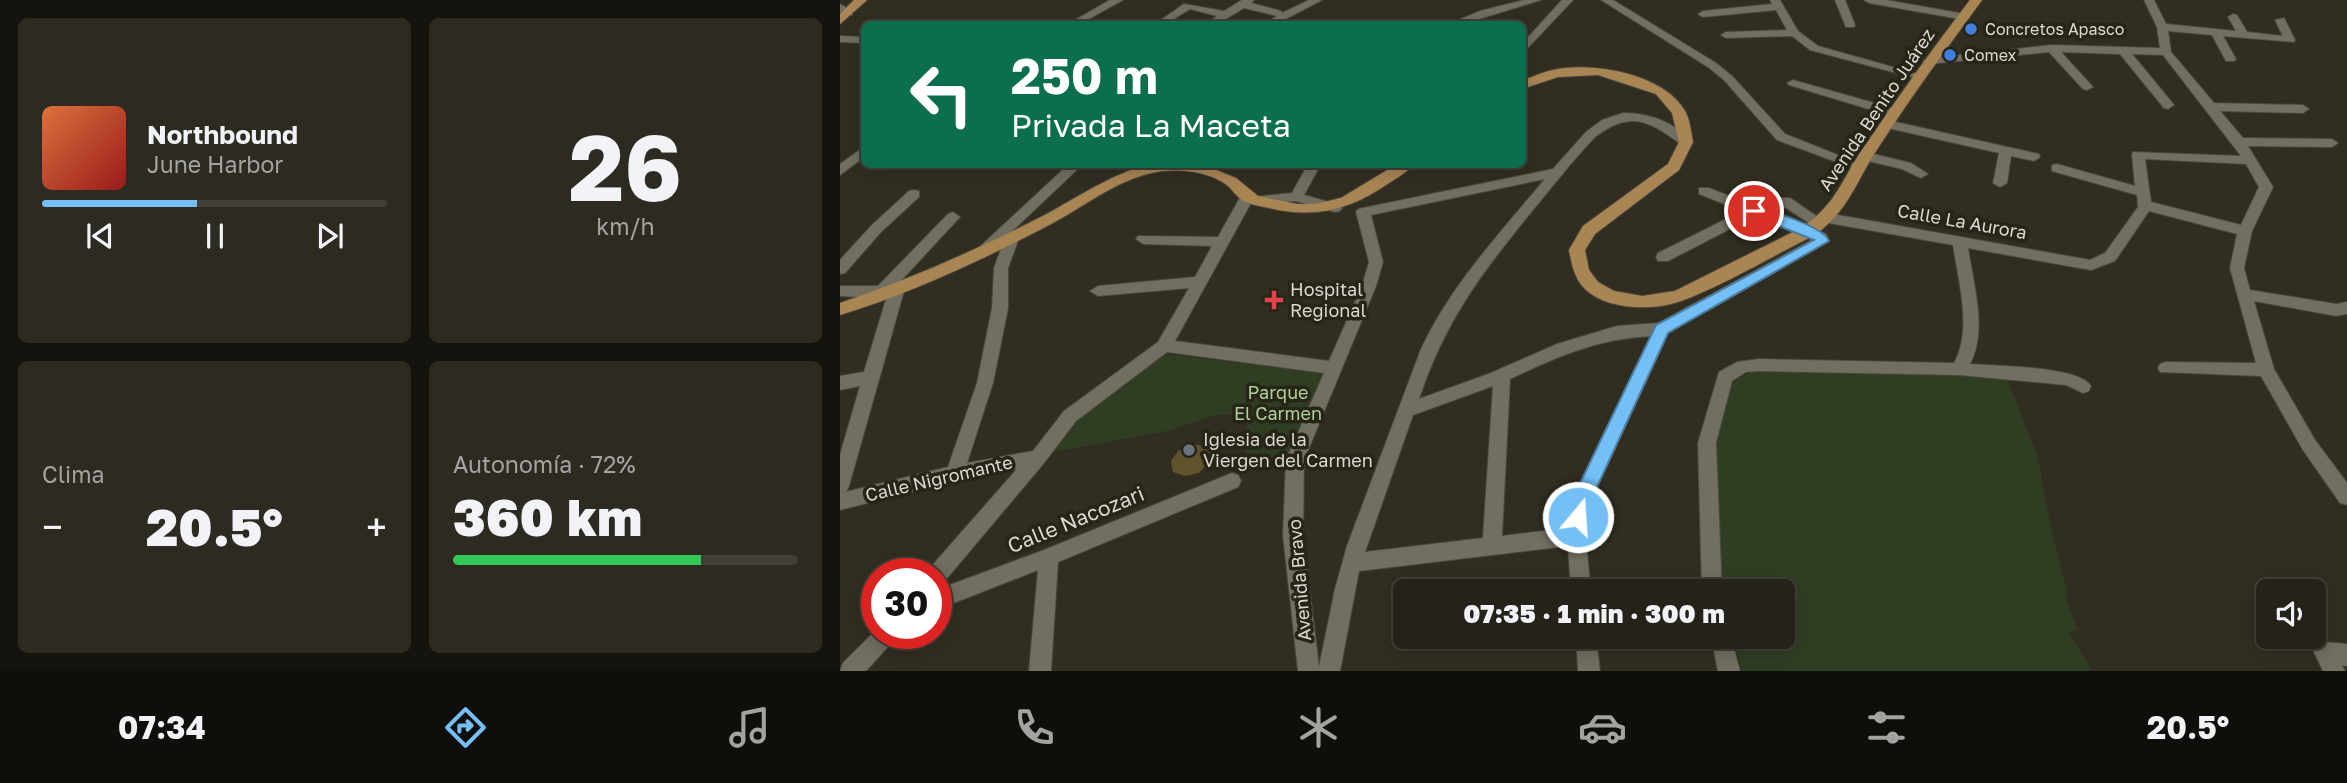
<!DOCTYPE html>
<html lang="es">
<head>
<meta charset="utf-8">
<style>
	:root { --surface:#252219; --page:#2d2a22; --text:#f1f3f6; --muted:#a3a4a2; --line:#423f38; --accent:#74c0f6 }
	body { margin:0; font-family:"Golos Text",sans-serif; background:var(--page); color:var(--text); height:100vh; display:flex; flex-direction:column; font-size:26px; white-space:nowrap }
	* { box-sizing:border-box; margin:0 }
	p { font-size:23px; color:var(--muted) }
	.icon { flex:none; width:38px; height:38px; fill:none; stroke:currentColor; stroke-width:2; stroke-linecap:round; stroke-linejoin:round }
	.map { position:relative; flex:1; overflow:hidden }
	.drawer { display:flex; flex-direction:column; gap:18px; padding:18px; background:#14130e; width:840px }
	.drawer>* { flex:none }
	.hud { position:absolute; left:21px; top:21px; width:665px; height:147px; border-radius:10px; box-shadow:0 4px 18px #0003,0 0 0 2px var(--line); background:#0b6e4f; color:#fff; overflow:hidden }
	.tools { position:absolute; left:1416px; top:579px; display:grid; gap:14px }
	.tools a { display:grid; place-items:center; width:70px; height:70px; border-radius:10px; background:var(--surface); box-shadow:0 4px 18px #0003,0 0 0 2px var(--line); font-size:35px }
	.speed { position:absolute; left:21px; top:558px; display:flex; gap:14px; font-size:35px; font-weight:700; text-align:center }
	.speed>* { display:grid; place-content:center; width:91px; height:91px; border-radius:50%; background:var(--surface); box-shadow:0 4px 18px #0003,0 0 0 2px var(--line); line-height:1 }
	.speed .limit { border:10px solid #d22; background:#fff; color:#111 }
	.pin { position:absolute; display:grid; place-items:center; width:60px; height:60px; color:#fff; margin:-30px; border:4px solid #fff; border-radius:50%; box-shadow:0 2px 7px #0007 }
	.me { position:absolute; width:77px; margin:-38px; rotate:18deg; stroke-linejoin:round; filter:drop-shadow(0 0 5px #0008) }
	.turn { display:flex; align-items:center; gap:24px; height:147px; padding:0 35px; font-size:32px }
	.turn .icon { width:91px; height:91px; stroke-width:2.5 }
	.turn b { display:block; font-size:49px; line-height:60px }
	.big { font-size:52px; font-weight:800; line-height:1.1 }
	.drawer .widget { flex:1; display:flex; flex-direction:column; justify-content:center; gap:10px; min-width:0; padding:0 24px; border-radius:10px; background:var(--page) }
	.drawer .dial { align-items:center; gap:0 }
	.dial b { font-size:91px; line-height:1 }
	.song { display:flex; align-items:center; gap:21px }
	.cover { width:84px; height:84px; border-radius:10px; background:linear-gradient(135deg,hsl(20 70% 55%),hsl(0 70% 35%)) }
	.played { height:7px; border-radius:4px; background:linear-gradient(90deg,var(--accent) 45%,var(--line) 45%) }
	.keys { display:flex; justify-content:space-around; direction:ltr }
	.heat { display:flex; justify-content:space-between; align-items:center; font-size:38px; direction:ltr }
	.charge { height:10px; border-radius:5px; background:linear-gradient(90deg,#34c759 72%,var(--line) 0) }
	.drawer .tiles { flex:1; display:grid; gap:18px; grid-template-columns:repeat(2,1fr) }
	.trip { position:absolute; left:553px; top:579px; width:402px; height:70px; border-radius:10px; background:var(--surface); box-shadow:0 4px 18px #0003,0 0 0 2px var(--line); font-weight:800; line-height:70px; text-align:center }
	.tab-bar { display:flex; height:112px; justify-content:space-around; align-items:center; background:#0f0e0a; color:var(--muted) }
	.tab-bar .icon { width:49px; height:49px }
	.tab-bar .current { color:var(--accent) }
	.tab-bar b { font-size:32px; color:var(--text) }
	main { display:flex; flex:1; min-height:0 }
	.map>svg:first-child { display:block }
	.green { fill:#2f3e23 }
	.building { fill:#60532c }
	.lines { fill:none; stroke-linecap:round; stroke-linejoin:round }
	.minor-casing { stroke:#4b483e; stroke-width:2 }
	.major-casing { stroke:#4b483e; stroke-width:2 }
	.minor { fill:#726e60; fill-rule:evenodd }
	.major { fill:#a98554; fill-rule:evenodd }
	.route { fill:#74c0f6; stroke:#4b7da0; stroke-width:2 }
	.shop-dot { fill:#3f7fe0; stroke:#272418; stroke-width:2.5 }
	.health-dot { fill:#e0444e; stroke:#272418; stroke-width:2.5 }
	.worship-dot { fill:#6b7280; stroke:#272418; stroke-width:2.5 }
	.labels { text-anchor:middle; stroke-width:7; stroke-linejoin:round; paint-order:stroke }
	.far-poi-label { font-size:16px; fill:#dbd8d1; stroke:#272418; text-anchor:start }
	.street-label { font-size:18px; fill:#dbd8d1; stroke:#272418 }
	.poi-label { font-size:18px; fill:#dbd8d1; stroke:#272418; text-anchor:start }
	.park-label { font-size:18px; fill:#afd195; stroke:#272418 }
	.near-street-label { font-size:21px; fill:#dbd8d1; stroke:#272418 }
</style>
</head>
<body>
<main>
<section class="drawer">
<div class="tiles">
<div class="widget">
<div class="song"><i class="cover"></i><div><b>Northbound</b><p>June Harbor</p></div></div>
<div class="played"></div>
<div class="keys"><svg class="icon" aria-label="previous" viewBox="0 0 24 24"><path d="M18 5L8 12l10 7zM5 5v14"/></svg><svg class="icon" aria-label="pause" viewBox="0 0 24 24"><path d="M8 5v14M16 5v14"/></svg><svg class="icon" aria-label="next" viewBox="0 0 24 24"><path d="M6 5l10 7-10 7zM19 5v14"/></svg></div>
</div>
<div class="widget dial"><b>26</b><p>km/h</p></div>
<div class="widget"><p>Clima</p>
<div class="heat"><a>−</a><b class="big">20.5°</b><a>+</a></div>
</div>
<div class="widget"><p>Autonomía · 72%</p><b class="big">360 km</b><div class="charge"></div></div>
</div>
</section>
<div class="map">
<svg width="1507" height="671" viewBox="0 0 1507 671">
	<rect width="100%" height="100%" fill="#312d21"/>
	<path class="green" d="M325 354 490 374 455 450 417 469 403 464 407 445 406 419 399 414 375 415 327 431 203 454 233 419Z
		M918 371 1166 376 1198 457 1210 523 1228 594 1225 596 1238 631H1228L1252 671H902L894 637H943V592H885C874 543 866 435 887 391 893 379 906 373 918 371Z"/>
	<path class="building" d="M355 444 370 448 371 460 359 473 345 476 333 472 331 461 338 451Z"/>
	<g class="lines">
		<defs>
			<path id="minor" d="M270 0H283L240 24H228Z
				M402 0H414L411 3 441 11 442 13 469 0H482L436 24H424L437 16 404 8 378 24H367L377 16 350 9 326 24H315L344 4 384 11Z
				M684 0H701L623 24H609L640 11Z
				M722 0H733L682 54V44Z
				M761 0H773L876 63 892 76 945 134 1026 166 1020 170 1015 169 937 140 884 80 868 67Z
				M930 0H940L958 31 978 46 1085 76 1079 79 970 50 952 36 886 38 881 35 886 32 947 30 936 10 863 17 858 14 863 11 932 4Z
				M995 0H1005L1015 25 1014 27H1006Z
				M1024 0H1046L1125 14 1130 17 1125 20 1029 3Z
				M1304 0H1314L1326 24 1396 31 1388 17 1393 14 1397 15 1407 32 1443 36 1435 20 1444 18 1455 40 1454 42 1383 36 1396 59 1394 61H1386L1372 35 1328 31 1331 52 1374 103 1463 105 1469 109 1463 113 1380 111 1403 138 1492 139 1498 143 1492 147 1408 146 1433 187 1412 231 1404 268 1410 290 1496 304 1507 302V314L1496 316 1414 301 1434 369 1475 440 1507 483V505L1500 503 1463 450 1421 376 1320 372 1318 368 1320 364 1326 362 1416 363 1390 268 1397 234 1309 211 1275 261 1251 270 1128 248C1133 283 1148 330 1130 364 1154 366 1240 366 1251 386L1249 391 1243 393 1226 385 1119 375 919 371 906 372 892 381 876 443 882 592H862L858 443 879 372 897 362 919 359 1114 363C1133 330 1118 280 1113 245L983 222V227L978 229 940 204 938 201 940 198H950L981 219 982 215 987 213 1250 260 1265 253 1298 207 1297 195 1212 171V165L1217 164 1295 186 1292 155 1293 152 1401 156 1323 55 1292 54 1334 105 1328 109 1324 108 1280 54 1221 52 1253 87 1247 90 1243 89 1209 52 1089 64 1083 61 1089 58 1212 45 1320 48 1317 27ZM1305 159 1406 164 1419 187 1401 225 1311 202Z
				M0 4 12 11V15H4L0 12Z
				M0 36 24 37V43L0 42Z
				M953 80 1059 110 1061 113 1055 117 949 85 947 83Z
				M783 113C810 113 834 122 852 142L846 146 842 145C808 120 791 110 755 137 732 161 713 186 692 211 640 275 605 321 579 399L651 373 717 344 777 326 819 323 974 239 915 216 828 261H818L816 257 818 253 902 211 859 194V188H869L986 234 989 241 828 333 750 502 745 532 751 592H731L728 546 519 571 500 671H458L443 535 446 460 484 373 327 352 236 421 204 463 103 583 96 585V574H87L89 569 177 469 115 481 0 510V455L20 386 0 390V376L24 372 47 296 40 298 0 296V286H38L108 214 113 212 120 217 56 286 64 291 9 486 6 492 1 493 108 467 137 383 152 308 154 268 165 238 144 258H134L132 254 229 164H243L169 234 177 235 179 238 168 268V308L153 383 127 463 193 451 224 411 318 342 349 288 258 296 250 291 258 286 355 277 372 246 303 244 296 239 298 236 378 237 402 194 407 193 414 197 452 193 468 164H481L464 195 500 205 502 208 500 211 495 212 456 201 418 204 412 201 335 341 489 361 522 286 529 262 516 212 518 209 713 169 746 132 762 120ZM705 179C660 233 611 285 581 349L507 546 495 589 479 667 463 535 464 460 536 286 543 262 531 215ZM811 336 732 502 727 528 662 536 670 379C719 356 757 339 811 336ZM653 386 643 538 525 552 573 415Z
				M1047 120 1199 154 1200 157 1194 161 1171 156 1167 183 1160 187 1153 183 1159 153 1043 127 1041 124Z
				M24 147V157L0 175V164Z
				M1025 152 1071 163 1088 174 1081 178 1062 169 1020 159V153Z
				M74 190 79 191V197L41 232 5 273 0 274V260L31 226 69 191Z
				M392 473 398 475 401 481 398 487 218 562 211 671H189L198 570 96 610V590L204 550Z
				M37 629V634H56L53 641 26 671H0L3 663Z
				M736 637H756L760 671H738Z
				M871 637H891L900 671H878Z
				M1484 642 1507 644V666L1502 665 1505 671H1483L1474 652 1477 645Z"/>
			<path id="major" d="M14 0H27L0 24V14Z
				M1130 0H1142C1107 48 1072 95 1040 145 1016 180 1011 208 975 235 932 256 888 283 844 300 816 311 768 311 745 289 734 278 732 265 729 250L743 226 828 164 839 142 832 113 816 94 758 75 718 77 682 89V80C693 77 703 72 713 70 752 61 824 74 845 111 850 119 851 132 853 142L839 170 755 234 745 250 749 270 758 282 774 291 802 296 835 291 963 227C998 202 1001 180 1024 147 1058 97 1093 48 1130 0Z
				M310 164 364 165 396 178 418 196 457 204H475L501 198 557 164H574C567 172 557 178 549 183 510 210 475 219 429 208 421 206 411 205 404 201 396 197 392 188 384 183 367 172 344 169 323 171 280 176 246 206 209 225 142 260 72 293 0 315V303C68 280 134 251 199 218 236 199 268 175 310 164Z"/>
		</defs>
		<use href="#minor" class="minor-casing"/>
		<use href="#major" class="major-casing"/>
		<use href="#minor" class="minor"/>
		<use href="#major" class="major"/>
	</g>
	<path class="route" d="M914 207C931 211 983 226 989 241L828 333 750 502 745 523 738 526 731 523 729 517 731 502 816 325 974 240 909 214V208Z"/>
	<g class="shop-dot">
		<circle cx="1131" cy="29" r="7"/>
		<circle cx="1110" cy="55" r="7"/>
	</g>
	<path class="health-dot" d="M430.5 289.5h7v7h7v7h-7v7h-7v-7h-7v-7h7z"/>
	<circle class="worship-dot" cx="349" cy="450" r="7"/>
	<g class="labels">
		<g class="far-poi-label">
			<text x="1145" y="35">Concretos Apasco</text>
			<text x="1124" y="61">Comex</text>
		</g>
		<g class="street-label">
			<text transform="translate(1037 110) rotate(-56)" y="6">Avenida Benito Juárez</text>
			<text transform="translate(1122 222) rotate(10)" y="6">Calle La Aurora</text>
			<text transform="translate(99 479) rotate(-13)" y="6">Calle Nigromante</text>
			<text transform="translate(460 580) rotate(-95)" y="6">Avenida Bravo</text>
		</g>
		<g class="poi-label">
			<text x="450" y="296">Hospital<tspan x="450" dy="21">Regional</tspan></text>
			<text x="363" y="446">Iglesia de la<tspan x="363" dy="21">Viergen del Carmen</tspan></text>
		</g>
		<g class="park-label">
			<text x="438" y="399">Parque<tspan x="438" dy="21">El Carmen</tspan></text>
		</g>
		<g class="near-street-label">
			<text transform="translate(236 520) rotate(-22)" y="7">Calle Nacozari</text>
		</g>
	</g>
</svg>
<div class="tools">
<a><svg class="icon" aria-label="sound" viewBox="0 0 24 24"><path d="M4 9h4l5-4v14l-5-4H4zM17 9q2 3 0 6"/></svg></a>
</div>
<div class="speed"><div class="limit">30</div></div>
<div class="pin" style="left:914px;top:211px;background:#d93025"><svg class="icon" aria-label="arrive" viewBox="0 0 24 24"><path d="M6 21V4h12l-3 4 3 4H6"/></svg></div>
<svg class="me" style="left:738px;top:517px" viewBox="-20 -20 40 40"><circle r="17" fill="#74c0f6" stroke="#fff" stroke-width="3"/><path d="M0-11L8 9 0 5-8 9z" fill="#fff"/></svg>
<div class="trip">07:35 · 1 min · 300 m</div>
<div class="hud">
<div class="turn"><svg class="icon" aria-label="left" viewBox="0 0 24 24"><path d="M17 20v-9H6M10 6l-5 5 5 5"/></svg><div><b>250 m</b>Privada La Maceta</div></div>
</div>
</div>
</main>
<nav class="tab-bar">
<b>07:34</b>
<svg class="icon current" aria-label="directions" viewBox="0 0 24 24"><path d="M12 3l9 9-9 9-9-9zM9 14v-3h6M13 9l2 2-2 2"/></svg>
<svg class="icon" aria-label="music" viewBox="0 0 24 24"><path d="M9 18V5l10-2v13"/><circle cx="6" cy="18" r="3"/><circle cx="16" cy="16" r="3"/></svg>
<svg class="icon" aria-label="phone" viewBox="0 0 24 24"><path d="M5 4h4l2 5-3 2q2 4 5 5l2-3 5 2v4C11 20 4 13 5 4z"/></svg>
<svg class="icon" aria-label="climate" viewBox="0 0 24 24"><path d="M12 3v18M4 7l16 10M4 17L20 7"/></svg>
<svg class="icon" aria-label="car" viewBox="0 0 24 24"><path d="M5 17H2v-5l4-1 3-4h7l3 4 3 1v5h-3M9 17h6M6 11h13"/><circle cx="7" cy="17" r="2"/><circle cx="17" cy="17" r="2"/></svg>
<svg class="icon" aria-label="filters" viewBox="0 0 24 24"><path d="M4 7h16M4 17h16"/><circle cx="9" cy="7" r="2"/><circle cx="15" cy="17" r="2"/></svg>
<b>20.5°</b>
</nav>
</body>
</html>
